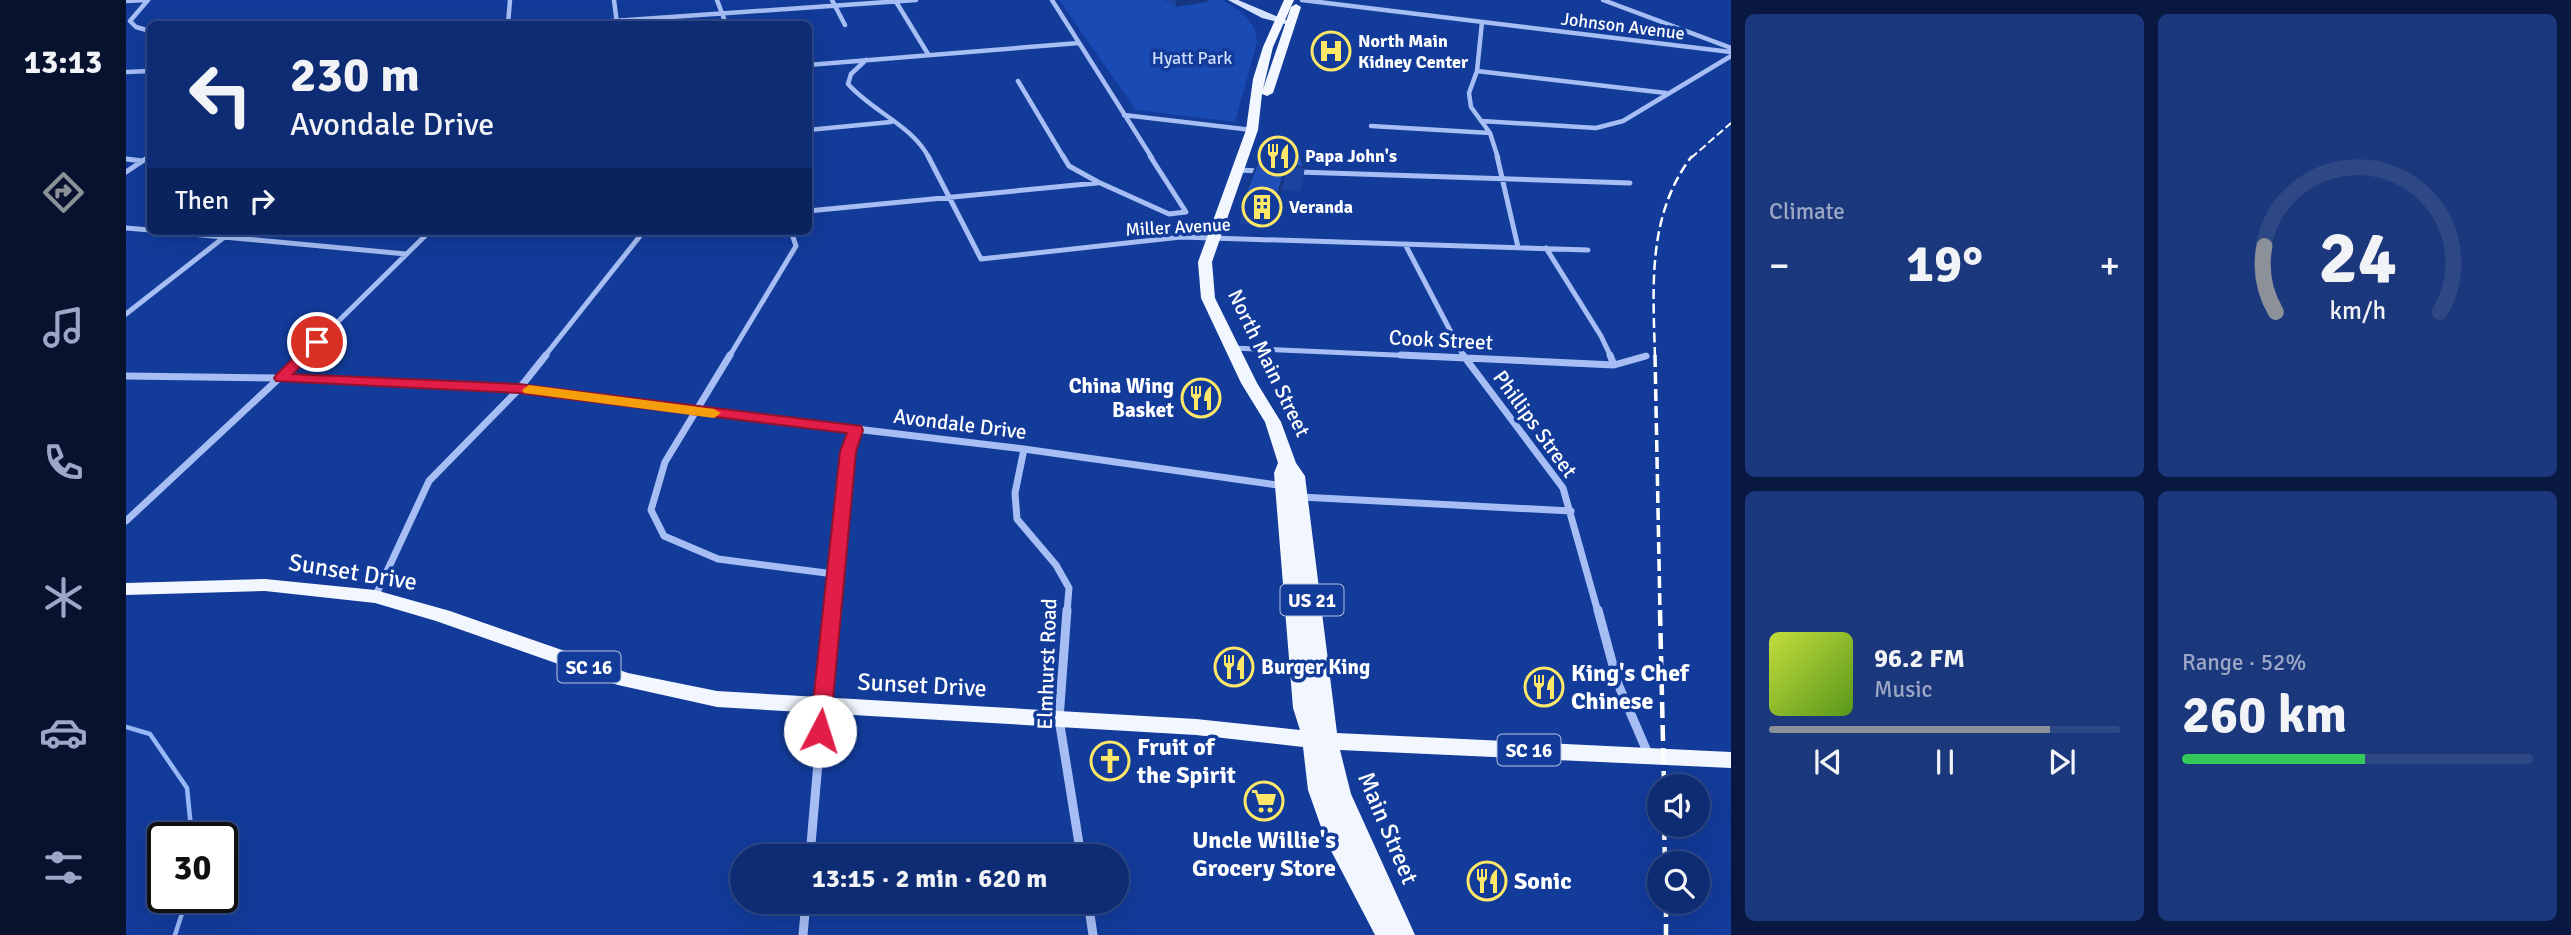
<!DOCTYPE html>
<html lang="en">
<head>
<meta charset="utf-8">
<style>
	:root { --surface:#0e2c74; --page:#1c387c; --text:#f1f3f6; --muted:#9ba7c5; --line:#2e4886; --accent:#8c9099 }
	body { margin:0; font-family:Signika,sans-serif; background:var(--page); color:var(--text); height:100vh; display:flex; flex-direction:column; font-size:26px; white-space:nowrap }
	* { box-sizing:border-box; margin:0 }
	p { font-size:23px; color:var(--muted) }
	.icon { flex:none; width:38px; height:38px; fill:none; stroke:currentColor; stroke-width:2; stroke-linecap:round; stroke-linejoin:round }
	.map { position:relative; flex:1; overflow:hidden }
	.sheet { display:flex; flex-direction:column; gap:14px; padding:14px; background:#081840; width:840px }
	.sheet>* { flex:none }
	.hud { position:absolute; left:21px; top:21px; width:665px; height:214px; border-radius:10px; box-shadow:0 7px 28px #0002,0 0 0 2px var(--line); background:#0e2c74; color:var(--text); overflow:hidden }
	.fabs { position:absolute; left:1521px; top:774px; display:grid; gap:14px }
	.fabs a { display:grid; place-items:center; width:63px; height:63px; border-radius:50%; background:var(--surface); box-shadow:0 7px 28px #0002,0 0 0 2px var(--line); font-size:35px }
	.speed { position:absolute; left:21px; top:822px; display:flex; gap:14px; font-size:35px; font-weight:700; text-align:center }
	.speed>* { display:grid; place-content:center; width:91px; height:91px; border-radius:50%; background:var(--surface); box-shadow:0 7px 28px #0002,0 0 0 2px var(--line); line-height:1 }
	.speed .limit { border:4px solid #111; border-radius:10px; background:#fff; color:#111 }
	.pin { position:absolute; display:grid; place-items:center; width:60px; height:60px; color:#fff; margin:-30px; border:4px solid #fff; border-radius:50%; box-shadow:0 2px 7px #0007 }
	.me { position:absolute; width:77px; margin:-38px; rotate:5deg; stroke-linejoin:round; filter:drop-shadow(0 0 5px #0008) }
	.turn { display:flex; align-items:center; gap:24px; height:147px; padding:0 28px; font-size:32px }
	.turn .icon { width:91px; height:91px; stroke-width:2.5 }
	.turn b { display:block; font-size:49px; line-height:60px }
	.then { display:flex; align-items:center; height:66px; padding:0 28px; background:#0003; gap:14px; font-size:26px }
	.big { font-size:52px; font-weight:700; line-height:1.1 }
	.sheet .tile { flex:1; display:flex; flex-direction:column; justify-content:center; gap:10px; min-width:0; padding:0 24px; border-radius:10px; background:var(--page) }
	.sheet .dial { align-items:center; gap:0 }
	.dial svg { height:182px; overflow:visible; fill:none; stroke:var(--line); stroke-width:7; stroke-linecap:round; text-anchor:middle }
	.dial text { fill:var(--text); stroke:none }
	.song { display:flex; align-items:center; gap:21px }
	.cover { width:84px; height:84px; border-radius:10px; background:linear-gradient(135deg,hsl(70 70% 55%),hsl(90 70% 35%)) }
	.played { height:7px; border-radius:4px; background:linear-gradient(90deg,var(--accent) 80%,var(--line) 80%) }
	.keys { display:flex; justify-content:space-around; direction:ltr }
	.heat { display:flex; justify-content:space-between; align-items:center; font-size:38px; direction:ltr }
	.charge { height:10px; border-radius:5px; background:linear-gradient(90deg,#34c759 52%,var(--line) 0) }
	.sheet .tiles { flex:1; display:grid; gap:14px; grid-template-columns:repeat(2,1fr) }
	.trip { position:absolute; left:604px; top:844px; width:399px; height:70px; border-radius:35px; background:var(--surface); box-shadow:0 7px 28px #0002,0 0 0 2px var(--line); font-weight:700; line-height:70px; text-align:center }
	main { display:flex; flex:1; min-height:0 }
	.tab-bar { display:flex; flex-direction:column; width:126px; justify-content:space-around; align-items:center; background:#06122e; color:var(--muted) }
	.tab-bar .icon { width:49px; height:49px }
	.tab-bar .on { color:var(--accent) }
	.tab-bar b { font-size:32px; color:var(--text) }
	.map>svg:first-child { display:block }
	.green { fill:#1a4ab4 }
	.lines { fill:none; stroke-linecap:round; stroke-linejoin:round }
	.stream { stroke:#98b7f7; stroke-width:4.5 }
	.street-far3 { stroke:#a6bef4; stroke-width:4.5 }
	.street-far2 { stroke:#a6bef4; stroke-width:5 }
	.street-far1 { stroke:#a6bef4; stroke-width:7 }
	.street { stroke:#a6bef4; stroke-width:9 }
	.secondary { fill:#d5e1fd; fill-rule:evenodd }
	.primary { fill:#f2f6ff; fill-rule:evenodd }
	.rail-far3 { stroke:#fff; stroke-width:2; stroke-dasharray:8 3.5; stroke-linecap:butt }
	.rail-far2 { stroke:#fff; stroke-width:2.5; stroke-dasharray:10 4.5; stroke-linecap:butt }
	.rail-far1 { stroke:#fff; stroke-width:3.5; stroke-dasharray:12 5; stroke-linecap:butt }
	.rail { stroke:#fff; stroke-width:4.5; stroke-dasharray:16 7; stroke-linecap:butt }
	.wall { fill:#1c449f }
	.shaded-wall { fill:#163782 }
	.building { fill:#204fb9; stroke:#163782; stroke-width:2 }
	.route { fill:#e11d48; stroke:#92132f; stroke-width:2 }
	.slow { fill:#f59e0b }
	.labels { text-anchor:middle; stroke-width:7; stroke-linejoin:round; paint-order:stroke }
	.far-street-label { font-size:18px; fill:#fff; stroke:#123b9a }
	.far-poi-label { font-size:18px; font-weight:bold; fill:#fff; stroke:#123b9a; text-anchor:start }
	.far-park-label { font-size:18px; fill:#ceddfd; stroke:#123b9a }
	.shield { fill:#123b9a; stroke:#b8c4e1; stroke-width:2 }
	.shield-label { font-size:19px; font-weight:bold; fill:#fff }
	.street-label { font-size:21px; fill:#fff; stroke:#123b9a }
	.poi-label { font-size:21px; font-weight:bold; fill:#fff; stroke:#123b9a; text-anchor:end }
	.near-street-label { font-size:24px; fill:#fff; stroke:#123b9a }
	.near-poi-label { font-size:24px; font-weight:bold; fill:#fff; stroke:#123b9a; text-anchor:start }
</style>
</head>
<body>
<main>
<nav class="tab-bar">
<b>13:13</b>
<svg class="icon on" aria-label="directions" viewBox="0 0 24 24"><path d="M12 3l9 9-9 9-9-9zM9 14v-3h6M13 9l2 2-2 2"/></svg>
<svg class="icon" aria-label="music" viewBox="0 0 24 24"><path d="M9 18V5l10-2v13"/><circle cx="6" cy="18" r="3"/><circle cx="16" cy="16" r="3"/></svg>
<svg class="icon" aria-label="phone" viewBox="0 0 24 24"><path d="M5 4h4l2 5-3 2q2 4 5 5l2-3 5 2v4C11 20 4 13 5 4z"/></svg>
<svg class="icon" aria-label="climate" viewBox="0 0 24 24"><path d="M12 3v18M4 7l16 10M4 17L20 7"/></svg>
<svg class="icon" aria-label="car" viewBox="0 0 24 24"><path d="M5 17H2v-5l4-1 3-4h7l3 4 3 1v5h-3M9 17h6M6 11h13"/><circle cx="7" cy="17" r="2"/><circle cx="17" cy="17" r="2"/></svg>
<svg class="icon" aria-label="filters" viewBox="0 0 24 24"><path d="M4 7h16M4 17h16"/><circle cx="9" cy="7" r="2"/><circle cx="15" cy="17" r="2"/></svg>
</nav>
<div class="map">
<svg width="1605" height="935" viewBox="0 0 1605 935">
	<rect width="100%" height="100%" fill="#123b9a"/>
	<path class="green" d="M933 0H1096C1113 10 1130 20 1131 42L1109 122 1010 110Z"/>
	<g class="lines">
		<path class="stream" d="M0 727 24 734 61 788 66 838
			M49 935 61 898"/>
		<path class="street-far3" d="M22 0 4 21 10 27 24 31
			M488 0 491 24
			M591 0 600 24
			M706 0 719 25
			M769 0 802 54
			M926 0 1026 158
			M1176 0 1605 52
			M1477 0 1605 48
			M0 1 19 0
			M1356 22 1351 71 1343 93 1345 107 1364 133 1372 158
			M382 24 384 0
			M444 24 790 0
			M740 60 725 74 722 84C747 112 787 126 803 158
			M682 65 953 43
			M1351 71 1540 93
			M0 72 24 71
			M892 81 938 158
			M998 115 1126 130
			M1355 121 1470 128 1497 121 1605 56
			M1245 126 1364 133
			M682 130 765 122
			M22 158 24 156"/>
		<path class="street-far2" d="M802 156 855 259 1055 237 1462 250
			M937 156 943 166 972 182 1043 214 1060 212 1024 156
			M1371 156 1392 247
			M0 159 17 161
			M1111 170 1135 171
			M0 172 24 156
			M1172 172 1504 183
			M682 211 971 183
			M0 228 24 230
			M33 231 280 254
			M1279 244 1338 357
			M1420 248 1475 336 1485 357
			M0 314 106 231
			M1107 348 1314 357
			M176 357 304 231
			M418 357 518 231
			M603 357 670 246 665 231
			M1516 357 1520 356"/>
		<path class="street-far1" d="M604 355 539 462 525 510 538 536 592 559 708 574
			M1275 355 1488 365 1520 356
			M1337 355 1437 488 1472 612
			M1484 355 1488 365
			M0 376 155 378 393 389 898 449 1158 486
			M898 449 889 493 891 519 930 565 943 588 941 612
			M1175 497 1445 511
			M0 521 178 355
			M249 597 303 481 393 389 420 355
			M705 612 722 452 730 430"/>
		<path class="street" d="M941 610 933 719 955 856
			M1472 610 1492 684 1523 756
			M684 856 705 610
			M962 901 967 935
			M677 935 680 901"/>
		<path class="secondary" d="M1102 0H1112L1167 23 1163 25 1136 18Z"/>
		<path class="primary" d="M1158 0H1168L1147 47 1137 89 1165 7 1170 4 1175 7 1147 93 1141 96 1136 94 1132 130 1086 262 1089 298 1131 383 1155 422 1170 463 1179 476 1211 733 1605 752V768L1214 750 1225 794 1289 935H1249L1200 841 1182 790 1177 747 1070 735 591 707 492 685 310 621 249 603 139 591 0 595V583L139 579 249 590 324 611 502 673 591 691 1070 719 1174 730 1167 708 1148 473 1152 463 1139 422 1115 383 1075 298 1072 262 1120 130 1127 79 1137 47Z"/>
		<path class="rail-far3" d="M1565 158 1605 123"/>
		<path class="rail-far2" d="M1529 357C1527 286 1521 215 1566 156"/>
		<path class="rail-far1" d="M1529 355 1534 612"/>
		<path class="rail" d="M1534 610 1538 786
			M1538 824 1539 863
			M1540 901V935"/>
	</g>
	<path class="wall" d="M1037 0H1082L1081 2 1050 7Z
		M1136 152 1179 167 1175 191 1156 190 1146 227 1114 224 1117 199Z"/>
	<path class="shaded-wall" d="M1050 0H1082L1081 2 1050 7Z
		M1160 166 1156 190 1146 227 1150 202Z"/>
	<path class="building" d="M1136 152 1173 153 1179 167 1160 166 1150 202 1117 199Z"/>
	<path class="route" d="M191 338 198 342 167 374 393 384 735 426 737 430 730 452 704 731 701 736 694 739 687 736 684 731 714 452 721 433 393 393 150 381 148 378 150 375 186 340Z"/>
	<path class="slow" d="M403 385 588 409 595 413 588 418 398 393 396 390Z"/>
	<defs>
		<symbol id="hospital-ring" viewBox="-11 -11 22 22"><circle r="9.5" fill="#123b9a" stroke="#ffe868" stroke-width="1.5"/><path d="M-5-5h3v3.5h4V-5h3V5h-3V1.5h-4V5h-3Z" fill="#ffe868"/></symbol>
		<symbol id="restaurant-ring" viewBox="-11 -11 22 22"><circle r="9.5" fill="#123b9a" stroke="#ffe868" stroke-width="1.5"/><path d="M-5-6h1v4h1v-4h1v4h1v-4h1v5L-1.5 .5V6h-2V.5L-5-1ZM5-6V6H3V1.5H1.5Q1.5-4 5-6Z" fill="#ffe868"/></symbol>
		<symbol id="building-ring" viewBox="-11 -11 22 22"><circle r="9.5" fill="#123b9a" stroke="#ffe868" stroke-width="1.5"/><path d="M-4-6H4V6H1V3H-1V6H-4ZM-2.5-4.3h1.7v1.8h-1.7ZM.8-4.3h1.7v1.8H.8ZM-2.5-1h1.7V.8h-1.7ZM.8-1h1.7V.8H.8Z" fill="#ffe868"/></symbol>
		<symbol id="church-ring" viewBox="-11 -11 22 22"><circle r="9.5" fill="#123b9a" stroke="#ffe868" stroke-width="1.5"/><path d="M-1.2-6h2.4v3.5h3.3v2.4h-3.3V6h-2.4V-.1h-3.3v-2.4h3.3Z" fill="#ffe868"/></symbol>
		<symbol id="supermarket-ring" viewBox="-11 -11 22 22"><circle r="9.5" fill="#123b9a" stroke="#ffe868" stroke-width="1.5"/><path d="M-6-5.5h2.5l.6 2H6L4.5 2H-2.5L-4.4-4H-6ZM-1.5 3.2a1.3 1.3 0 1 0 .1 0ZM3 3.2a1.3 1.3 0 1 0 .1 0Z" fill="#ffe868"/></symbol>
	</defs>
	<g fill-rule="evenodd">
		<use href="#hospital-ring" x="1183" y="29" width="44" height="44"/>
		<use href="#restaurant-ring" x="1130" y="134" width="44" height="44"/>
		<use href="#building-ring" x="1114" y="185" width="44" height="44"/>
		<use href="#restaurant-ring" x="1053" y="376" width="44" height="44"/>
		<use href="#restaurant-ring" x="1086" y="645" width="44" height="44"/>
		<use href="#restaurant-ring" x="1396" y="665" width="44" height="44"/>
		<use href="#church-ring" x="962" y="739" width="44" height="44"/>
		<use href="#supermarket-ring" x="1116" y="779" width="44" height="44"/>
		<use href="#restaurant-ring" x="1339" y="859" width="44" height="44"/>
	</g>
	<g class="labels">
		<g class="far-street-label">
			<text transform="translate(1497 26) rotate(7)" y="6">Johnson Avenue</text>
			<text transform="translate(1052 227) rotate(-3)" y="6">Miller Avenue</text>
		</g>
		<g class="far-poi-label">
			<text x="1232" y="47">North Main<tspan x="1232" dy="21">Kidney Center</tspan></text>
			<text x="1179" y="162">Papa John's</text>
			<text x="1163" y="213">Veranda</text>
		</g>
		<g class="far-park-label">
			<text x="1066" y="64">Hyatt Park</text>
		</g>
		<g class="shield">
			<rect x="1154.5" y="584.5" width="63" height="31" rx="5"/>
			<rect x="431.5" y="651.5" width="63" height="31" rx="5"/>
			<rect x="1371.5" y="734.5" width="63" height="31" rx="5"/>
		</g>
		<g class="shield-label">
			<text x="1186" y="607">US 21</text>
			<text x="463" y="674">SC 16</text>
			<text x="1403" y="757">SC 16</text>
		</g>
		<g class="street-label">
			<text transform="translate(1315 340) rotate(3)" y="7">Cook Street</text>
			<text transform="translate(1143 363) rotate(64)" y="7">North Main Street</text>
			<text transform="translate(834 424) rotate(7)" y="7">Avondale Drive</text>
			<text transform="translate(1409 424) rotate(54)" y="7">Phillips Street</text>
			<text transform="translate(921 664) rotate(-88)" y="7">Elmhurst Road</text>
		</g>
		<g class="poi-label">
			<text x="1048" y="393">China Wing<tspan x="1048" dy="24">Basket</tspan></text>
			<text x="1135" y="674" text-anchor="start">Burger King</text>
		</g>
		<g class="near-street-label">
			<text transform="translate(227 572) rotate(9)" y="8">Sunset Drive</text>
			<text transform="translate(796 685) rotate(3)" y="8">Sunset Drive</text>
			<text transform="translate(1262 828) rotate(67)" y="8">Main Street</text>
		</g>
		<g class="near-poi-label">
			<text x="1445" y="681">King's Chef<tspan x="1445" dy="28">Chinese</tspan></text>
			<text x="1011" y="755">Fruit of<tspan x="1011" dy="28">the Spirit</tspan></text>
			<text x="1138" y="848" text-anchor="middle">Uncle Willie's<tspan x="1138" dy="28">Grocery Store</tspan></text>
			<text x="1388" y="889">Sonic</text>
		</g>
	</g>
</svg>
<div class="fabs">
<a><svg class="icon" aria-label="sound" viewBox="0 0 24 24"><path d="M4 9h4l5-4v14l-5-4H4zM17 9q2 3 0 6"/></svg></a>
<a><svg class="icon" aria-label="search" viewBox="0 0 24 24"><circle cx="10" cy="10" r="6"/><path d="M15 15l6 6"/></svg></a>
</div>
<div class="speed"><div class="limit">30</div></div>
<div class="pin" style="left:191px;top:342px;background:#d93025"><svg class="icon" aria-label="arrive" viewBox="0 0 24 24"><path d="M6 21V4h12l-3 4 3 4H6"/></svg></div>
<svg class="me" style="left:694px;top:731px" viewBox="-20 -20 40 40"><circle r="19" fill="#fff"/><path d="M0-13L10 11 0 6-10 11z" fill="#e11d48"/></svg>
<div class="trip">13:15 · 2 min · 620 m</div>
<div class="hud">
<div class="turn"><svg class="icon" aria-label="left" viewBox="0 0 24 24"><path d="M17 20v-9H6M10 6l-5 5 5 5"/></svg><div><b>230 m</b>Avondale Drive</div></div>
<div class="then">Then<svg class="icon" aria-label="right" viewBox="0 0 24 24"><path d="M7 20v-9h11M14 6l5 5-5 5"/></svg></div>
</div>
</div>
<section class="sheet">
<div class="tiles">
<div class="tile"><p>Climate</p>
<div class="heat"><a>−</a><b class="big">19°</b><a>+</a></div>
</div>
<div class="tile dial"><svg viewBox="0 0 100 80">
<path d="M14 69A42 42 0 1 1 86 69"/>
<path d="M14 69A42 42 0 0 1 9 40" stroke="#8c9099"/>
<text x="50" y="56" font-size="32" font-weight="700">24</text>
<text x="50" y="72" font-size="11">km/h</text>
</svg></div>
<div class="tile">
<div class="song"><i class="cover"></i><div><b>96.2 FM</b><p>Music</p></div></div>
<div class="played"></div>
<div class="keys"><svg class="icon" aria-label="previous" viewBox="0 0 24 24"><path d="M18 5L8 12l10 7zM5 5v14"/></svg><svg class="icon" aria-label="pause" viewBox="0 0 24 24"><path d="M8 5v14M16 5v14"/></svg><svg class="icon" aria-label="next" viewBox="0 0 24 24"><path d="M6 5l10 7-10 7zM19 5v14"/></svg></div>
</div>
<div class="tile"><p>Range · 52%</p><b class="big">260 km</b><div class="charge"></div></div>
</div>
</section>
</main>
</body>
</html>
